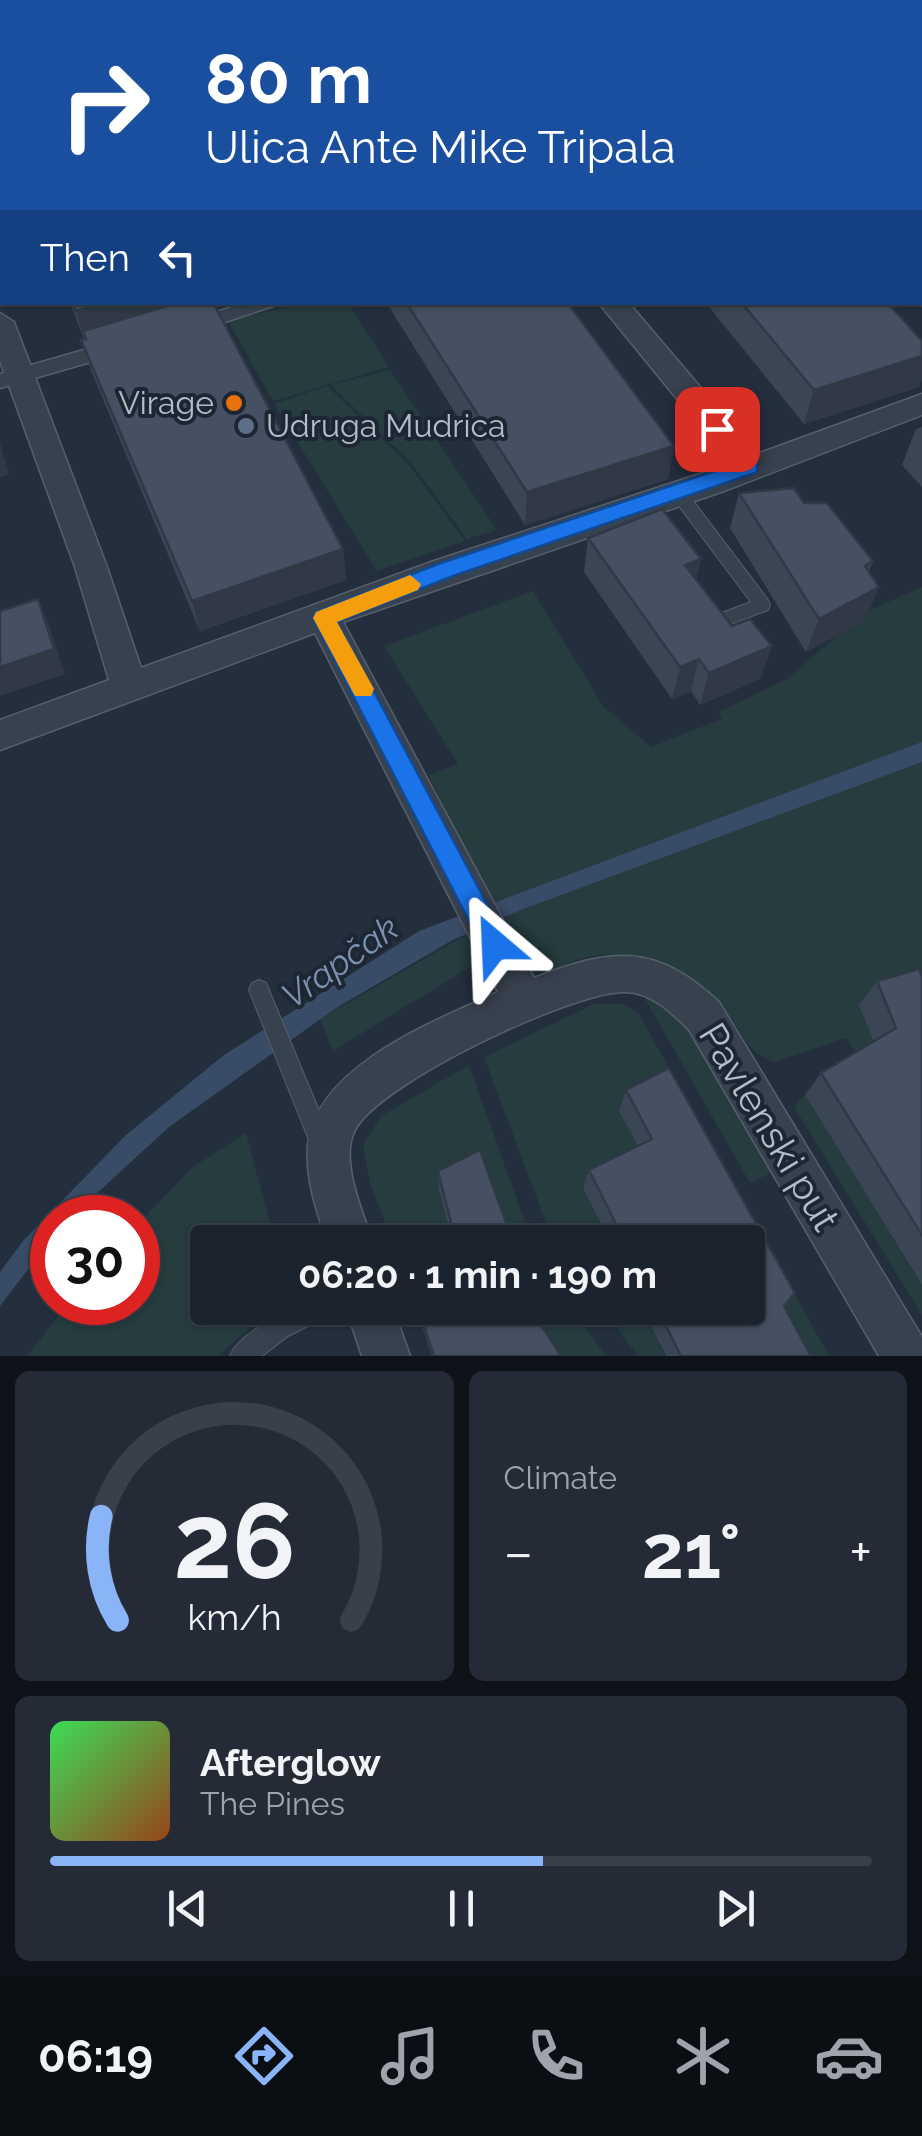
<!DOCTYPE html>
<html lang="en">
<head>
<meta charset="utf-8">
<style>
	:root { --surface:#1b232e; --page:#242b36; --text:#f1f3f6; --muted:#a0a4aa; --line:#39404a; --accent:#8ab4f8 }
	body { margin:0; font-family:Raleway,sans-serif; background:var(--page); color:var(--text); height:100vh; display:flex; flex-direction:column; font-size:38px; white-space:nowrap }
	* { box-sizing:border-box; margin:0 }
	p { font-size:32px; color:var(--muted) }
	.icon { flex:none; width:55px; height:55px; fill:none; stroke:currentColor; stroke-width:2; stroke-linecap:round; stroke-linejoin:round }
	.map { position:relative; height:1356px; overflow:hidden }
	.details { display:flex; flex-direction:column; gap:15px; padding:15px; background:#0f1319; flex:1 }
	.details>* { flex:none }
	.top-card { position:absolute; left:0px; top:0px; width:922px; height:305px; box-shadow:0 2px 8px #0004,0 0 0 2px var(--line); background:#1a4fa0; color:#fff; overflow:hidden }
	.speed { position:absolute; left:30px; top:1195px; display:flex; gap:20px; font-size:50px; font-weight:700; text-align:center }
	.speed>* { display:grid; place-content:center; width:130px; height:130px; border-radius:50%; background:var(--surface); box-shadow:0 2px 8px #0004,0 0 0 2px var(--line); line-height:1 }
	.speed .limit { border:15px solid #d22; background:#fff; color:#111 }
	.pin { position:absolute; display:grid; place-items:center; width:85px; height:85px; color:#fff; margin:-42px; border-radius:20px; box-shadow:0 5px 15px #0006 }
	.me { position:absolute; width:110px; margin:-55px; rotate:334deg; stroke-linejoin:round; filter:drop-shadow(0 0 8px #0008) }
	.turn { display:flex; align-items:center; gap:35px; height:210px; padding:0 40px; font-size:45px }
	.turn .icon { width:130px; height:130px; stroke-width:2.5 }
	.turn b { display:block; font-size:70px; line-height:85px }
	.then { display:flex; align-items:center; height:95px; padding:0 40px; background:#0003; gap:20px; font-size:38px }
	.big { font-size:75px; font-weight:700; line-height:1.1 }
	.details .widget { flex:1; display:flex; flex-direction:column; justify-content:center; gap:15px; min-width:0; padding:0 35px; border-radius:15px; background:var(--page) }
	.details .dial { align-items:center; gap:0 }
	.dial svg { height:260px; overflow:visible; fill:none; stroke:var(--line); stroke-width:7; stroke-linecap:round; text-anchor:middle }
	.dial text { fill:var(--text); stroke:none }
	.song { display:flex; align-items:center; gap:30px }
	.cover { width:120px; height:120px; border-radius:15px; background:linear-gradient(135deg,hsl(130 70% 55%),hsl(20 70% 35%)) }
	.played { height:10px; border-radius:5px; background:linear-gradient(90deg,var(--accent) 60%,var(--line) 60%) }
	.keys { display:flex; justify-content:space-around; direction:ltr }
	.heat { display:flex; justify-content:space-between; align-items:center; font-size:55px; direction:ltr }
	.details .tiles { flex:1; display:grid; gap:15px; grid-template-columns:1fr 1fr }
	.widget:last-child { grid-column:span 2 }
	.trip { position:absolute; left:190px; top:1225px; width:575px; height:100px; border-radius:10px; background:var(--surface); box-shadow:0 2px 8px #0004,0 0 0 2px var(--line); font-weight:700; line-height:100px; text-align:center }
	.menu { display:flex; height:160px; justify-content:space-around; align-items:center; background:#0b0e12; color:var(--muted) }
	.menu .icon { width:70px; height:70px }
	.menu .current { color:var(--accent) }
	.menu b { font-size:45px; color:var(--text) }
	.map>svg:first-child { display:block }
	.green { fill:#263c3f }
	.water { fill:#394c67 }
	.lines { fill:none; stroke-linecap:round; stroke-linejoin:round }
	.service-casing { stroke:#565f6c; stroke-width:2 }
	.pedestrian-casing { stroke:#565f6c; stroke-width:3 }
	.minor-casing { stroke:#565f6c; stroke-width:3 }
	.secondary-casing { stroke:#565f6c; stroke-width:2 }
	.service { fill:#38414e; fill-rule:evenodd }
	.pedestrian { fill:#38414e; fill-rule:evenodd }
	.minor { fill:#38414e; fill-rule:evenodd }
	.secondary { fill:#465061; fill-rule:evenodd }
	.wall { fill:#3b4654 }
	.shaded-wall { fill:#303945 }
	.building { fill:#455162; stroke:#303945; stroke-width:2.5 }
	.route { fill:#1a73e8; stroke:#114b97; stroke-width:2.5 }
	.slow { fill:#f59e0b }
	.food-dot { fill:#e8710a; stroke:#1d2633; stroke-width:4 }
	.service-dot { fill:#5c6f8a; stroke:#1d2633; stroke-width:4 }
	.labels { text-anchor:middle; stroke-width:8; stroke-linejoin:round; paint-order:stroke }
	.poi-label { font-size:32px; fill:#b4bcc9; stroke:#1d2633; text-anchor:end }
	.water-label { font-size:35px; font-style:italic; fill:#7c92b1; stroke:#1d2633 }
	.near-street-label { font-size:38px; fill:#b4bcc9; stroke:#1d2633 }
</style>
</head>
<body>
<div class="map">
<svg width="922" height="1356" viewBox="0 0 922 1356">
	<rect width="100%" height="100%" fill="#242f3e"/>
	<path class="green" d="M312 303H348L389 367 273 401 227 319Z
		M390 370 497 530 467 539 412 464 331 385Z
		M327 386 409 465 465 541 377 571 274 404Z
		M922 587V1013L887 1075 876 1081 846 1038 775 1062C748 1055 744 1034 728 1014 694 972 639 944 584 958 572 961 560 968 548 971 510 960 449 815 429 775L458 764 384 646 533 591 603 706 651 747 722 719 718 712 787 679 863 613Z
		M469 933 478 951 473 965 333 1051 320 1019Z
		M643 995 687 1022 775 1171 750 1183Z
		M594 1004H623L639 1014 829 1356H788L748 1242 644 1158 583 1188 609 1242H557L550 1233 484 1057Z
		M469 1065 532 1242 452 1238 443 1242H393L370 1183 363 1145 381 1116Z
		M805 1095 922 1286V1315L794 1107Z
		M246 1133 275 1242H208V1308H272L218 1356H27L69 1303 138 1302V1224L193 1167Z
		M528 1308H572L606 1356H550Z
		M603 1308H642L665 1356H638Z"/>
	<path class="water" d="M922 742V762L523 909 451 941 336 1008 169 1127 71 1217 52 1218V1238L0 1306V1272L23 1241 126 1135 224 1055 419 931Z"/>
	<g class="lines">
		<defs>
			<path id="service" d="M922 183V191L920 192V184Z
				M679 488 685 490 768 600 770 605 768 610 725 626 719 624 717 619 719 614 751 602 673 498 671 494 673 490Z
				M259 980 266 983 334 1147 331 1155 323 1158 315 1155 249 990 252 983Z
				M296 1308H332L328 1316 288 1336 262 1356H230C239 1334 275 1318 296 1308Z"/>
			<path id="pedestrian" d="M250 302H285L192 333 182 326 185 321Z
				M115 341 122 343V353L0 388V374Z"/>
			<path id="minor" d="M353 0H377L378 2H355Z
				M2 181V197L0 198V182Z
				M598 302H628L757 454 922 394V415L724 491 343 622 534 978C610 948 655 942 719 1002L922 1337V1356H879L689 1030C672 1013 651 992 625 992 573 991 379 1083 355 1130 339 1160 363 1213 373 1242H327C317 1212 305 1178 308 1145 316 1066 435 1021 498 992L315 633 0 750V720L109 680 75 567 0 361V313L14 322 107 567 141 668 434 561 730 464Z
				M346 1308H393L410 1356H362Z"/>
			<path id="secondary" d="M2 81V102L0 103V82Z"/>
		</defs>
		<use href="#service" class="service-casing"/>
		<use href="#pedestrian" class="pedestrian-casing"/>
		<use href="#minor" class="minor-casing"/>
		<use href="#secondary" class="secondary-casing"/>
		<use href="#service" class="service"/>
		<use href="#pedestrian" class="pedestrian"/>
		<use href="#minor" class="minor"/>
		<use href="#secondary" class="secondary"/>
	</g>
	<path class="wall" d="M424 0H922V47L920 45V2H426Z
		M70 302H213L343 549 346 580 200 631 92 373 81 340 84 339Z
		M386 302H567L674 446 668 479 525 525Z
		M705 302H887L919 387 804 424Z
		M922 427V487L902 465 916 429Z
		M739 493 873 561 869 571 879 587 865 620 806 652 730 528Z
		M588 538 701 559 696 579 732 626 772 646 760 679 700 705 691 691 672 699 584 572Z
		M922 977V1285L805 1095 821 1073 874 1042 859 1005 877 981Z
		M669 1068 795 1293 784 1306 811 1356H666L642 1308H748V1242H610L583 1188 589 1170 638 1146 619 1111 626 1090Z
		M438 1171 513 1242 448 1224 439 1189Z
		M416 1308H535L543 1328 561 1356H432Z"/>
	<path class="shaded-wall" d="M831 0H889V2H821Z
		M922 126V159L920 160V127Z
		M922 229V261L920 262V230Z
		M105 302H205L86 345 76 311Z
		M922 356V380L919 387 804 424 814 390Z
		M0 443 9 474 0 477Z
		M674 446 668 479 525 525 527 492Z
		M343 549 346 580 200 631 192 601Z
		M701 559 693 593 685 565Z
		M879 587 865 620 806 652 819 619Z
		M38 599 49 625 65 674 0 696V667Z
		M772 646 760 679 700 705 709 673Z
		M699 659 691 691 672 699 680 667Z"/>
	<path class="building" d="M453 0H831L821 2H455Z
		M920 90H922V126L920 127Z
		M922 188V229L920 230V189Z
		M72 302H105L76 311Z
		M180 302H213L343 549 192 601 81 340 86 339 83 331Z
		M406 302H567L674 446 527 492Z
		M741 302H887L922 341V356L814 390Z
		M794 488 804 503H827L873 561 865 566 879 587 819 619 739 493Z
		M662 509 701 559 685 565 732 626 750 619 772 646 709 673 699 659 680 667 588 538Z
		M38 599 54 649 0 667V611Z
		M919 969 922 977V1235L821 1073 896 1028 877 981Z
		M669 1068 795 1293 784 1306 811 1356H681L657 1308H748V1242H625L589 1170 652 1139 626 1090Z
		M480 1150 513 1242H411L451 1222 438 1171Z
		M418 1308H535L543 1328 561 1356H434Z"/>
	<path class="route" d="M717 422 757 462V472L453 576 337 622 504 936 508 945 504 954 495 957 486 954 313 618 316 612 438 564 736 464 707 429Z"/>
	<path class="slow" d="M410 575 421 584 418 590 337 622 374 689 371 696H355L313 618 316 612Z"/>
	<circle class="food-dot" cx="234" cy="403" r="10"/>
	<circle class="service-dot" cx="246" cy="426" r="10"/>
	<g class="labels">
		<g class="poi-label">
			<text x="214" y="414">Virage</text>
			<text x="266" y="437" text-anchor="start">Udruga Mudrica</text>
		</g>
		<g class="water-label">
			<text transform="translate(340 962) rotate(-35)" y="12">Vrapčak</text>
		</g>
		<g class="near-street-label">
			<text transform="translate(769 1127) rotate(59)" y="13">Pavlenski put</text>
		</g>
	</g>
</svg>
<div class="speed"><div class="limit">30</div></div>
<div class="pin" style="left:717px;top:429px;background:#d93025"><svg class="icon" aria-label="arrive" viewBox="0 0 24 24"><path d="M6 21V4h12l-3 4 3 4H6"/></svg></div>
<svg class="me" style="left:495px;top:945px" viewBox="-20 -20 40 40"><path d="M0-17L14 15 0 8-14 15z" fill="#1a73e8" stroke="#fff" stroke-width="4"/></svg>
<div class="trip">06:20 · 1 min · 190 m</div>
<div class="top-card">
<div class="turn"><svg class="icon" aria-label="right" viewBox="0 0 24 24"><path d="M7 20v-9h11M14 6l5 5-5 5"/></svg><div><b>80 m</b>Ulica Ante Mike Tripala</div></div>
<div class="then">Then<svg class="icon" aria-label="left" viewBox="0 0 24 24"><path d="M17 20v-9H6M10 6l-5 5 5 5"/></svg></div>
</div>
</div>
<section class="details">
<div class="tiles">
<div class="widget dial"><svg viewBox="0 0 100 80">
<path d="M14 69A42 42 0 1 1 86 69"/>
<path d="M14 69A42 42 0 0 1 9 37" stroke="#8ab4f8"/>
<text x="50" y="56" font-size="32" font-weight="700">26</text>
<text x="50" y="72" font-size="11">km/h</text>
</svg></div>
<div class="widget"><p>Climate</p>
<div class="heat"><a>−</a><b class="big">21°</b><a>+</a></div>
</div>
<div class="widget">
<div class="song"><i class="cover"></i><div><b>Afterglow</b><p>The Pines</p></div></div>
<div class="played"></div>
<div class="keys"><svg class="icon" aria-label="previous" viewBox="0 0 24 24"><path d="M18 5L8 12l10 7zM5 5v14"/></svg><svg class="icon" aria-label="pause" viewBox="0 0 24 24"><path d="M8 5v14M16 5v14"/></svg><svg class="icon" aria-label="next" viewBox="0 0 24 24"><path d="M6 5l10 7-10 7zM19 5v14"/></svg></div>
</div>
</div>
</section>
<nav class="menu">
<b>06:19</b>
<svg class="icon current" aria-label="directions" viewBox="0 0 24 24"><path d="M12 3l9 9-9 9-9-9zM9 14v-3h6M13 9l2 2-2 2"/></svg>
<svg class="icon" aria-label="music" viewBox="0 0 24 24"><path d="M9 18V5l10-2v13"/><circle cx="6" cy="18" r="3"/><circle cx="16" cy="16" r="3"/></svg>
<svg class="icon" aria-label="phone" viewBox="0 0 24 24"><path d="M5 4h4l2 5-3 2q2 4 5 5l2-3 5 2v4C11 20 4 13 5 4z"/></svg>
<svg class="icon" aria-label="climate" viewBox="0 0 24 24"><path d="M12 3v18M4 7l16 10M4 17L20 7"/></svg>
<svg class="icon" aria-label="car" viewBox="0 0 24 24"><path d="M5 17H2v-5l4-1 3-4h7l3 4 3 1v5h-3M9 17h6M6 11h13"/><circle cx="7" cy="17" r="2"/><circle cx="17" cy="17" r="2"/></svg>
</nav>
</body>
</html>
